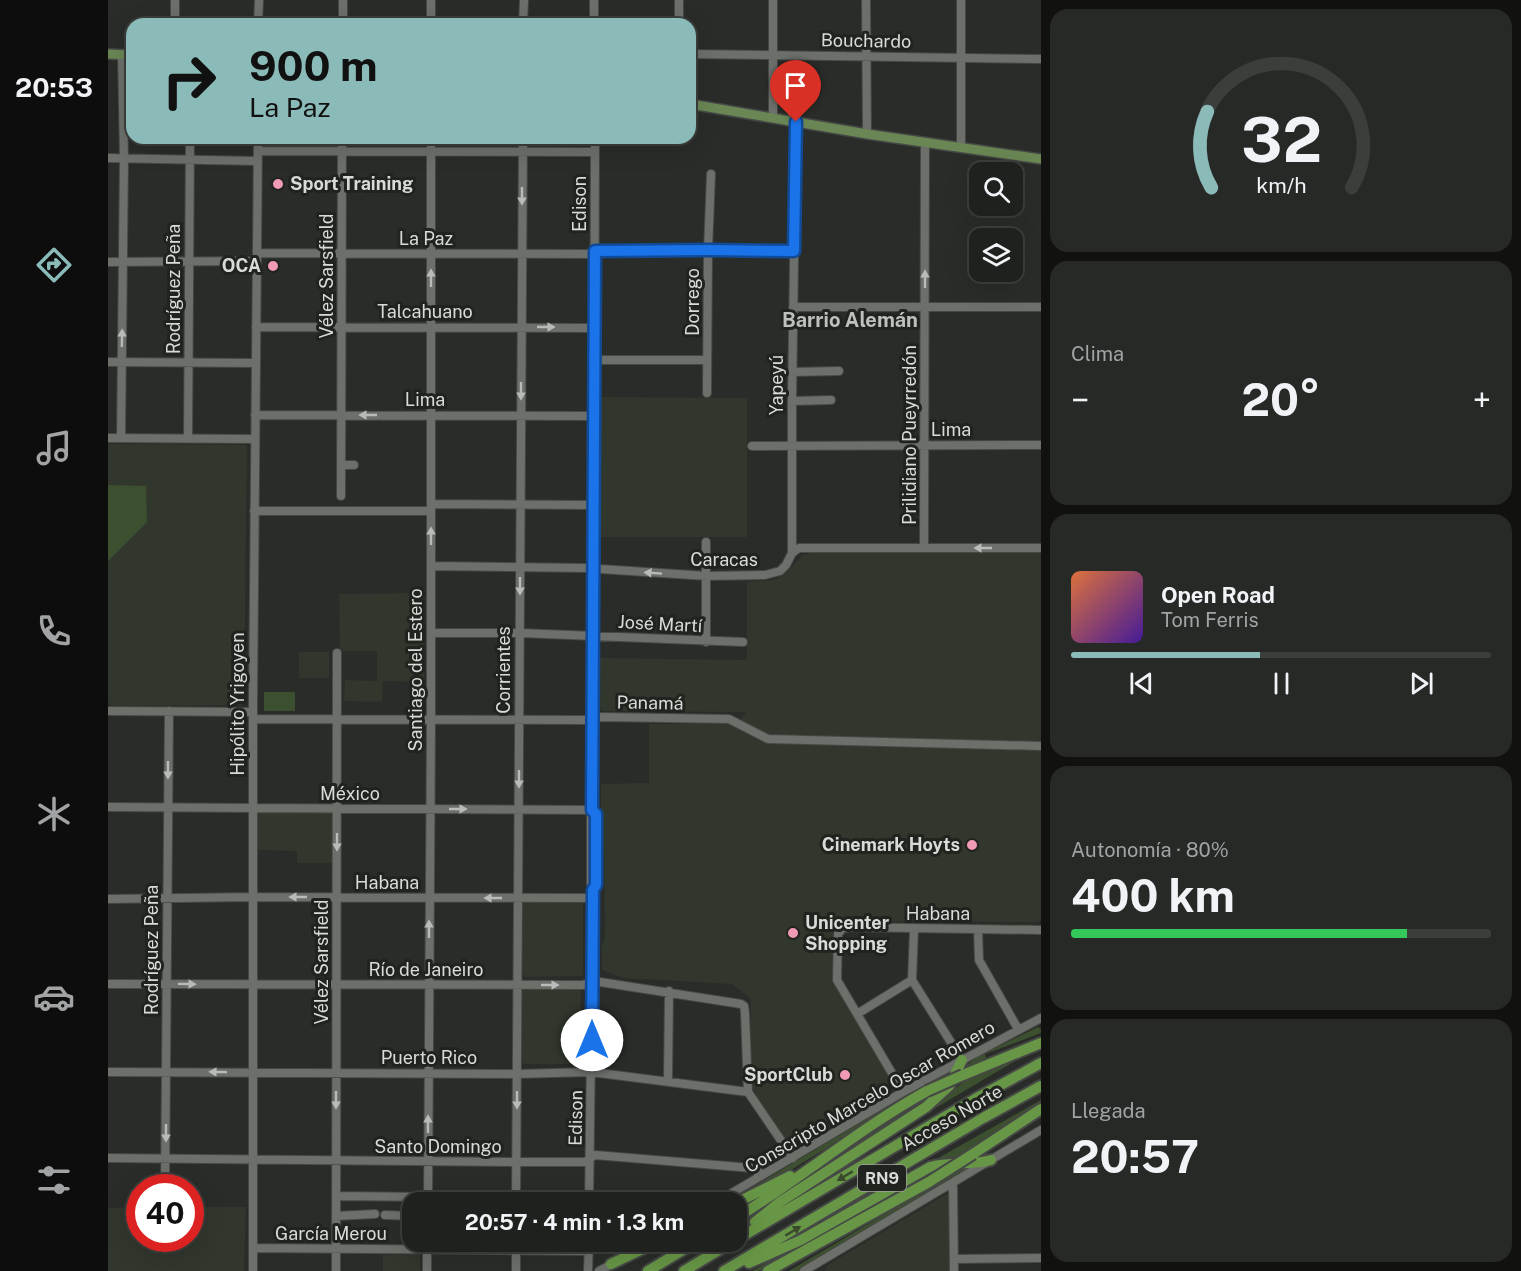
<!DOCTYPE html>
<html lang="es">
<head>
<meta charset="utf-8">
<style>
	:root { --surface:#1f211e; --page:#272927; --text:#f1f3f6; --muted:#a1a3a4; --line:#3c3e3c; --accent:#8bbbb9 }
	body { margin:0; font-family:"Public Sans",sans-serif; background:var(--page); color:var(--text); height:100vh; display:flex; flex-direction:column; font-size:22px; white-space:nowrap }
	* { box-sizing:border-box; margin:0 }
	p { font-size:20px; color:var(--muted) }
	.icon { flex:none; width:33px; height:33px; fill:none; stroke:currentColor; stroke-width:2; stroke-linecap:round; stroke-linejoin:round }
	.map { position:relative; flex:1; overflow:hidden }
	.sheet { display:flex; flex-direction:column; gap:9px; padding:9px; background:#111210; width:480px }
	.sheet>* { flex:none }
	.guide { position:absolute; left:18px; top:18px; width:570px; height:126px; border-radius:18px; box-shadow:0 6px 24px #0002,0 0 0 2px var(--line); background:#8bbbb9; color:#111; overflow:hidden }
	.fabs { position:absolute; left:861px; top:162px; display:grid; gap:12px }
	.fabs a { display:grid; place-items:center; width:54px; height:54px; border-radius:12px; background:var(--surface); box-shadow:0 6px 24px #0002,0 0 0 2px var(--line); font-size:30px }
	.speed { position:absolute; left:18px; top:1174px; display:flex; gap:12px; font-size:30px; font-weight:700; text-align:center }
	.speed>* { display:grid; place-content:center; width:78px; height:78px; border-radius:50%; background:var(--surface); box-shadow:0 6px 24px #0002,0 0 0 2px var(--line); line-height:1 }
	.speed .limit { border:9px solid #d22; background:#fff; color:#111 }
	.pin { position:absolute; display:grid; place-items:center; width:51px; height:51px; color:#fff; margin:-62px -26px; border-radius:50% 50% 50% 0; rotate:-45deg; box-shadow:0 0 6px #0007 }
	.pin .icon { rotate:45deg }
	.me { position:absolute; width:66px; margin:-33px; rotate:0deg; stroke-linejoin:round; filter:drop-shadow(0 0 4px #0008) }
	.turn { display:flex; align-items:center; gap:21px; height:126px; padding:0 24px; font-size:27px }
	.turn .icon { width:78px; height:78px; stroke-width:2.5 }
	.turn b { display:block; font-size:42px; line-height:51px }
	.big { font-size:45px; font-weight:700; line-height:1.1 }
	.sheet .widget { flex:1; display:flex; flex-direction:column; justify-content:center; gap:9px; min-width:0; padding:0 21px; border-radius:18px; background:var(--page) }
	.sheet .dial { align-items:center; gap:0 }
	.dial svg { height:156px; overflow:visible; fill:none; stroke:var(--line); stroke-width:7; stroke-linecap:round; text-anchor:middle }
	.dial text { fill:var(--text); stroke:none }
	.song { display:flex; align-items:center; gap:18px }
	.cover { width:72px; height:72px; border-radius:9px; background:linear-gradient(135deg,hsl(20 70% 55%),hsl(260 70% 35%)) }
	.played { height:6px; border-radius:3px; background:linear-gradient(90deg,var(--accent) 45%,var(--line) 45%) }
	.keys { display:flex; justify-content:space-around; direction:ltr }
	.heat { display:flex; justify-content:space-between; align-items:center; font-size:33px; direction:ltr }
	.charge { height:9px; border-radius:4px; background:linear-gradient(90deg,#34c759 80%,var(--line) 0) }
	.trip { position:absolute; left:294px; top:1192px; width:345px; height:60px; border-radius:18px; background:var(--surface); box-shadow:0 6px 24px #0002,0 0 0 2px var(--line); font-weight:700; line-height:60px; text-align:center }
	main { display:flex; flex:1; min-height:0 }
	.dock { display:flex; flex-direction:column; width:108px; justify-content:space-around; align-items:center; background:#0c0d0c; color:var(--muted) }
	.dock .icon { width:42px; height:42px }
	.dock .current { color:var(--accent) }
	.dock b { font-size:27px; color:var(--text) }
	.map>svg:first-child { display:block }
	.built { fill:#31372d }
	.green { fill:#3c502f }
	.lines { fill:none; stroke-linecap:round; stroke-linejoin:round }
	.minor-casing { stroke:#464845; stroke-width:10 }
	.major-casing { stroke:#464845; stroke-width:12 }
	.highway-casing { stroke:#464845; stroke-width:14 }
	.minor { stroke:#6c6f6a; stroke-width:8 }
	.major { stroke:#698654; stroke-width:9 }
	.highway { stroke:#679646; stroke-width:10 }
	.highway-bridge-casing { stroke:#464845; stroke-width:14; stroke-linecap:butt }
	.highway-bridge { stroke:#679646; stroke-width:10 }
	.oneway { fill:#b8bbb7 }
	.oneway2 { fill:#394b2c }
	.route-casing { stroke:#114b97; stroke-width:15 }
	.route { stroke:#1a73e8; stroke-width:10 }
	.poi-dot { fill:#f09ab5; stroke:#20231e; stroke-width:2 }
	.labels { text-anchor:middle; stroke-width:6; stroke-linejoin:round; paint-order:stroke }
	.shield { fill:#20231e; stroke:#a2a4a0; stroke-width:1.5 }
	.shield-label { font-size:16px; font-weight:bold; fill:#d9dbd8 }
	.street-label { font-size:18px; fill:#d9dbd8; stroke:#20231e }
	.poi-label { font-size:18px; font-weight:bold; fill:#d9dbd8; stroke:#20231e; text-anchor:end }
	.neighbourhood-label { font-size:20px; font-weight:bold; fill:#bdc0bb; stroke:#20231e }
</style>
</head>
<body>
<main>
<nav class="dock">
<b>20:53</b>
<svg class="icon current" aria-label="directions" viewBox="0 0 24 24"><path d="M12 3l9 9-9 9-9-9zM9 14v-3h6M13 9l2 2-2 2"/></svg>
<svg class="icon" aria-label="music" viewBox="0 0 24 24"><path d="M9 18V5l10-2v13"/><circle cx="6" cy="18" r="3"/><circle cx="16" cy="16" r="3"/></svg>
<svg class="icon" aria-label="phone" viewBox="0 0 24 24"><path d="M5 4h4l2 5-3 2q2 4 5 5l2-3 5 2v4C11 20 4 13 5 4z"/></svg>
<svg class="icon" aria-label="climate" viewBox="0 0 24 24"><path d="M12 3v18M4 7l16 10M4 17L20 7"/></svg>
<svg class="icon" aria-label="car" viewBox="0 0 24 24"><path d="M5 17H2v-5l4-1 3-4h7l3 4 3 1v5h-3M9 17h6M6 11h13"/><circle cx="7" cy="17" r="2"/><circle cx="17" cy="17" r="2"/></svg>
<svg class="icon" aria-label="filters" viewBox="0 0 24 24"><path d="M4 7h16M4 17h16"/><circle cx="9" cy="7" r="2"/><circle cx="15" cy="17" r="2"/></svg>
</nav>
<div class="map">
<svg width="933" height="1271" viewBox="0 0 933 1271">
	<rect width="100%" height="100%" fill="#292c28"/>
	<path class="built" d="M493 397 639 398V537H493Z
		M0 444 137 445 139 447 136 703 133 705 4 706 0 703Z
		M707 552 933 553V919L930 922 736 921 729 925 726 932 725 979 785 1084 784 1088 685 1149H681L643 1086V999L624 984 515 978 494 970V944L497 939 496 855 493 854V784L541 783V724L630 723 638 712 495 711 492 709V658L639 660V582L666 580 678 573 695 555Z
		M315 593 316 682 275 681 274 702 236 701 237 680 269 681V651H232L231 594Z
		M191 652H221V678H191Z
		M152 811 225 812 227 863H189V851L148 850 149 814Z
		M417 900 471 901 475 904V974L473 976 418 977 415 974V903Z
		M417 988H469L473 991 472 1061 470 1064H416L414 1062 413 991Z
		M840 1193 842 1195 841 1271H717L718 1266Z
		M83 1207H138L136 1271H0V1208H31L32 1239H82Z
		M275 1255H312V1271H275Z"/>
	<path class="green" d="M0 485 38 486 39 522 0 561Z
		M156 692H187V711H156Z
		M930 1027 933 1029V1033L877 1054 878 1058 856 1068 867 1058Z
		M912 1058 787 1132 831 1101 857 1081Z
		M847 1066 845 1074 789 1104 683 1170 618 1203Z
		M825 1097 655 1207 782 1119Z
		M933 1100V1103L845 1161 818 1165Z
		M853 1169 863 1171 690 1271H681Z
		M831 1170 651 1271H644L807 1179Z"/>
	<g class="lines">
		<defs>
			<path id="minor" d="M67 0V24
				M758 0 759 134
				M150 24 151 0
				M235 24V0
				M323 24V0
				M415 24 416 0
				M486 24V0
				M571 24V0
				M582 54 933 59
				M665 118V0
				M853 146V0
				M150 151 487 152
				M0 158 150 161
				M487 251 600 250 686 251
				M149 253 487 254
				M0 262 149 261
				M685 307H933
				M148 327 486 328
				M486 360H599
				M0 362 148 363
				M684 372 731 371
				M599 393 600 250 603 174
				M684 401 723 400
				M147 415 486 416
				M0 438 147 439
				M13 438 16 158 14 55
				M80 439 82 138
				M644 446 933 445
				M233 465H246
				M233 496 234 138
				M323 504 486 505
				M146 511H323
				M816 547 817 142
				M684 553V401L688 122
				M323 566 477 568 599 576 657 575 672 571 678 565 684 553 691 548H933
				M323 633H412L635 642
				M598 642V542
				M0 711 145 712
				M145 719 476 720 494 717 621 719 660 739 933 746
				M0 807 485 810
				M485 810 488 814V885L485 890
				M0 899 145 897 485 898
				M870 929 871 960 910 1029
				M806 930 804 980 854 1060
				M0 984 474 985 492 982 633 1004 636 1006 637 1013 640 1092 685 1158
				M749 1014 804 980
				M0 1072 409 1074 483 1072 640 1092
				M560 1081 561 991
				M795 1092 729 980 730 934 734 929 741 927 933 930
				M0 1158 409 1162H477L487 1155 644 1168 651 1172 649 1178
				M845 1184 846 1271
				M57 1188 61 711
				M228 1196 320 1197
				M320 1203 323 720V138
				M408 1203 415 138
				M481 1203 485 890 483 884V814L485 810 487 138
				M607 1203 795 1092 933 1018
				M277 1215 304 1216
				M228 1216 267 1214
				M408 1242V1271
				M145 1248 481 1251
				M847 1259 933 1258
				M145 1271V702L150 138
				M228 1271 229 653
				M319 1271V1242
				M480 1271 481 1242
				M491 1271 506 1263
				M696 1271 933 1130"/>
			<path id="major" d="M0 54 24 55
				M582 104 759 134 933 159"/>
			<path id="highway" d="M855 1075 933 1043
				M865 1154 933 1109
				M628 1203 682 1176
				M628 1218C694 1178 752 1128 819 1091
				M647 1222 672 1202 818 1107 841 1086 854 1060
				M628 1240 867 1099 933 1063
				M641 1263 693 1240 822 1167C842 1161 863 1166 883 1160
				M503 1264 549 1242
				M540 1271 588 1242
				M576 1271 624 1242
				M616 1271 875 1118 933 1086
				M660 1271 821 1182"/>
		</defs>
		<use href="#minor" class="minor-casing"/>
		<use href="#major" class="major-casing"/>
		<use href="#highway" class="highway-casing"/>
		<use href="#minor" class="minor"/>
		<use href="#major" class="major"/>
		<use href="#highway" class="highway"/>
		<defs>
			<path id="highway-bridge" d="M819 1091 855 1075
				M821 1182 865 1154"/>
		</defs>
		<use href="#highway-bridge" class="highway-bridge-casing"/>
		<use href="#highway-bridge" class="highway-bridge"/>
	</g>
	<defs><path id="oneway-solid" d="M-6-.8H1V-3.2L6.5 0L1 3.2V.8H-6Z" transform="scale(1.5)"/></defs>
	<g class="oneway">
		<use href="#oneway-solid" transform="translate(414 196) rotate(90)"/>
		<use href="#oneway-solid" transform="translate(323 278) rotate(-90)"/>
		<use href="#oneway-solid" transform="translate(817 279) rotate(-90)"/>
		<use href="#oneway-solid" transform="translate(438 327)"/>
		<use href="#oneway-solid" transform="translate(14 338) rotate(-89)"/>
		<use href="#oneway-solid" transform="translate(413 391) rotate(90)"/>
		<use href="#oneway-solid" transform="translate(260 415) rotate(-180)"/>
		<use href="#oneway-solid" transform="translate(323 536) rotate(-90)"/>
		<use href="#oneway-solid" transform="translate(875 548) rotate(-180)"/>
		<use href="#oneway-solid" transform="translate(545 573) rotate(-176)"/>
		<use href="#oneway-solid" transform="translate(412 586) rotate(90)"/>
		<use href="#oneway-solid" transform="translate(60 770) rotate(90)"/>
		<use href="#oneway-solid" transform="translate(411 779) rotate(90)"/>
		<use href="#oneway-solid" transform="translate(350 809)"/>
		<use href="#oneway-solid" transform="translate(229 842) rotate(90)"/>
		<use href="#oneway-solid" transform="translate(190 897) rotate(-180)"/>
		<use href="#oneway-solid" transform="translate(385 898) rotate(-180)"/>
		<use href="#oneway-solid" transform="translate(321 929) rotate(-90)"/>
		<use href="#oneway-solid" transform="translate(79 984) rotate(1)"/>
		<use href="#oneway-solid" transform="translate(442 985)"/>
		<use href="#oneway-solid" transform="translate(110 1072) rotate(-179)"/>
		<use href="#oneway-solid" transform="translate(228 1100) rotate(90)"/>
		<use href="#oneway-solid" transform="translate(409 1100) rotate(90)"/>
		<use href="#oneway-solid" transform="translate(320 1124) rotate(-90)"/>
		<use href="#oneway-solid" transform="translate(58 1133) rotate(90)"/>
	</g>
	<g class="oneway2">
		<use href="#oneway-solid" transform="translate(737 1176) rotate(149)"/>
		<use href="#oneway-solid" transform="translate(685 1231) rotate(-31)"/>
	</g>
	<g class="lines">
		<defs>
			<path id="route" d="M484 1040 485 890 488 885V814L484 810 487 251 600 250 686 251 688 122"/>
		</defs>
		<use href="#route" class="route-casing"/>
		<use href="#route" class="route"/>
	</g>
	<g class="poi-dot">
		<circle cx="170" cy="184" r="6"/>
		<circle cx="165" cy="266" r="6"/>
		<circle cx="864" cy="845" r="6"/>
		<circle cx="685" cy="933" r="6"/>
		<circle cx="737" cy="1075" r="6"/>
	</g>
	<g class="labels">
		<rect class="shield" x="750" y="1165" width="48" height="26" rx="4.5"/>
		<g class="shield-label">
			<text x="774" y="1184">RN9</text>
		</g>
		<g class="street-label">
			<text transform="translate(758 41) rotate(1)" y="6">Bouchardo</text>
			<text transform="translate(472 204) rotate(-90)" y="6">Edison</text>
			<text x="318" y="245">La Paz</text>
			<text transform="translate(219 276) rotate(-90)" y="6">Vélez Sarsfield</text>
			<text transform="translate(66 289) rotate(-90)" y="6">Rodríguez Peña</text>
			<text transform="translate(585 302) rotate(-90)" y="6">Dorrego</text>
			<text x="317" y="318">Talcahuano</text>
			<text transform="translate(669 385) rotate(-90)" y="6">Yapeyú</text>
			<text x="317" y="406">Lima</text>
			<text x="843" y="436">Lima</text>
			<text transform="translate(802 435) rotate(-90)" y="6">Prilidiano Pueyrredón</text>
			<text x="616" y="566">Caracas</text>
			<text transform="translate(552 624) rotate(3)" y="6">José Martí</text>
			<text transform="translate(308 670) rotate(-90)" y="6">Santiago del Estero</text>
			<text transform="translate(396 670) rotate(-90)" y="6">Corrientes</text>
			<text transform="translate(542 703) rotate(1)" y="6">Panamá</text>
			<text transform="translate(130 704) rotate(-90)" y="6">Hipólito Yrigoyen</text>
			<text x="242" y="800">México</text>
			<text x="279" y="889">Habana</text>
			<text x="830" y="920">Habana</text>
			<text transform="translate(44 950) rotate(-90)" y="6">Rodríguez Peña</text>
			<text transform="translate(214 962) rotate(-90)" y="6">Vélez Sarsfield</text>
			<text x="318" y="976">Río de Janeiro</text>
			<text x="321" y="1064">Puerto Rico</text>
			<text transform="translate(762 1097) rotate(-30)" y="6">Conscripto Marcelo Oscar Romero</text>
			<text transform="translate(468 1118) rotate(-89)" y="6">Edison</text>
			<text transform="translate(844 1118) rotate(-30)" y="6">Acceso Norte</text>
			<text x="330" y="1153">Santo Domingo</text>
			<text x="223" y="1240">García Merou</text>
		</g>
		<g class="poi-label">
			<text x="182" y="190" text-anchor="start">Sport Training</text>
			<text x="153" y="272">OCA</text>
			<text x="852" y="851">Cinemark Hoyts</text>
			<text x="697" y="929" text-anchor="start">Unicenter<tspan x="697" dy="21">Shopping</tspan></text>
			<text x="725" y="1081">SportClub</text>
		</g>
		<g class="neighbourhood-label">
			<text x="742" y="327">Barrio Alemán</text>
		</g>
	</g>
</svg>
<div class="fabs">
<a><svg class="icon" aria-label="search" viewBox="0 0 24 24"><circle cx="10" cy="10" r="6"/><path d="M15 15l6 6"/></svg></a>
<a><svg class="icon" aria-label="layers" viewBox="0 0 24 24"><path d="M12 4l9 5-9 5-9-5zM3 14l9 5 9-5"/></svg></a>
</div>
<div class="speed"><div class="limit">40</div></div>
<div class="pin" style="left:688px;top:122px;background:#d93025"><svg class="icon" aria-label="arrive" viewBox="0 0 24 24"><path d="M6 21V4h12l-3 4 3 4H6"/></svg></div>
<svg class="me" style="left:484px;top:1040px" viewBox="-20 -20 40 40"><circle r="19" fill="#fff"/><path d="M0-13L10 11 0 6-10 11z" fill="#1a73e8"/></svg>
<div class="trip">20:57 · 4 min · 1.3 km</div>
<div class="guide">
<div class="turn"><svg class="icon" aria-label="right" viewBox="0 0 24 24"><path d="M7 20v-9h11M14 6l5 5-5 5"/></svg><div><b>900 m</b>La Paz</div></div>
</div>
</div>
<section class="sheet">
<div class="widget dial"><svg viewBox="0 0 100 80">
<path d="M14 69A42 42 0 1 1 86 69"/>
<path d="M14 69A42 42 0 0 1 12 30" stroke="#8bbbb9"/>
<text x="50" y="56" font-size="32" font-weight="700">32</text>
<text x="50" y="72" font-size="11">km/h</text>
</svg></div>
<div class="widget"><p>Clima</p>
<div class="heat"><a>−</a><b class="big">20°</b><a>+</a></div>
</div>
<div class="widget">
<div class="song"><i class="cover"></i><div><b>Open Road</b><p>Tom Ferris</p></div></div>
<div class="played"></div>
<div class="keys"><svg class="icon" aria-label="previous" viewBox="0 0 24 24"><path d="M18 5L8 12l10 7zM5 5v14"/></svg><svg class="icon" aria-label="pause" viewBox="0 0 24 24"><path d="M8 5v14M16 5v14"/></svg><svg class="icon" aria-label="next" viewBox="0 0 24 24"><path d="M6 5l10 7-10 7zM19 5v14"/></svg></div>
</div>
<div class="widget"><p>Autonomía · 80%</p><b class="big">400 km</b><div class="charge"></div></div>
<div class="widget"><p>Llegada</p><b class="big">20:57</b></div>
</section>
</main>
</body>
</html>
